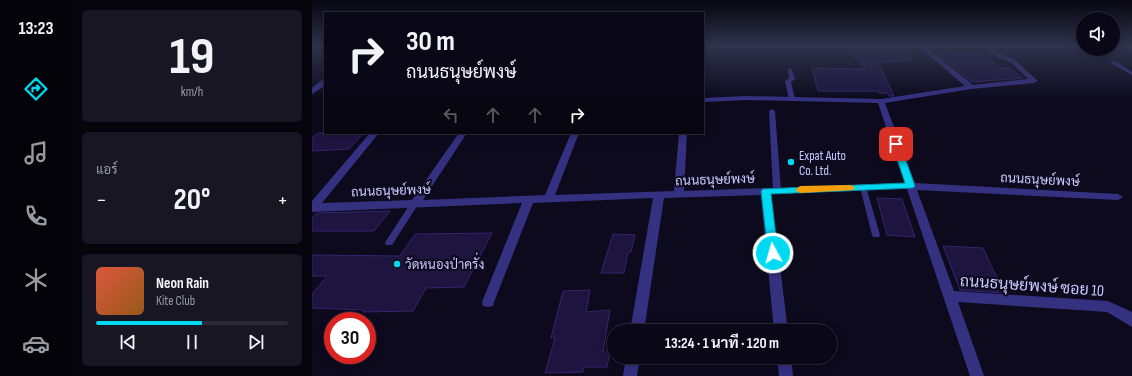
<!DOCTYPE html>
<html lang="th">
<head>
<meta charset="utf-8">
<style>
	:root { --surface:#0a0816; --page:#181623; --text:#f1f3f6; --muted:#999aa1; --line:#2a2935; --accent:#00d9f2 }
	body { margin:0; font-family:"Sofia Sans Condensed",Sarabun,sans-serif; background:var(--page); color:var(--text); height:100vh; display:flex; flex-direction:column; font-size:15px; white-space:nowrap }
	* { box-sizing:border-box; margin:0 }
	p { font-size:13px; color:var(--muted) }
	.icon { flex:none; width:22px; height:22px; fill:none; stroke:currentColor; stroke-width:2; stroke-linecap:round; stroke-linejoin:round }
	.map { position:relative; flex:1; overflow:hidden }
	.sheet { display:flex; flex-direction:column; gap:10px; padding:10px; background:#06040c; width:240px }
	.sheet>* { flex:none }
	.top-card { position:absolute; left:12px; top:12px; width:380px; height:122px; border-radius:0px; box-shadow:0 2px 10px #0003,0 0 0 1px var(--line); background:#0a0816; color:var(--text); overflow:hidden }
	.fabs { position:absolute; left:764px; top:12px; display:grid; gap:8px }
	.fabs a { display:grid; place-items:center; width:44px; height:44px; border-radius:50%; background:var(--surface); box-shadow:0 2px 10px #0003,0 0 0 1px var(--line); font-size:20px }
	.speed { position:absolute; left:12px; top:312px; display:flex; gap:8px; font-size:20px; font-weight:700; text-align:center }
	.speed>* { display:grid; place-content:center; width:52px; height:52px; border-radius:50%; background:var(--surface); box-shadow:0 2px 10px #0003,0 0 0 1px var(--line); line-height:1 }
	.speed .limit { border:6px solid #d22; background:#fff; color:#111 }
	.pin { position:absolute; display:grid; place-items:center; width:34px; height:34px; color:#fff; margin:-17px; border-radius:8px; box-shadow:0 2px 6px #0006 }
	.me { position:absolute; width:44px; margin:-22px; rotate:354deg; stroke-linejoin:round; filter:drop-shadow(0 0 3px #0008) }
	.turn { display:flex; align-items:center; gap:14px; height:84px; padding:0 16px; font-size:18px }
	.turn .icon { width:52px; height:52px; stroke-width:2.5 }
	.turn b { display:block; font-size:28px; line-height:34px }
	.lanes { display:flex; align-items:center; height:38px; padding:0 16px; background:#0003; justify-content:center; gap:20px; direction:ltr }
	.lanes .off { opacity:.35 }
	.big { font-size:30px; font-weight:700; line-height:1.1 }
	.sheet .tile { flex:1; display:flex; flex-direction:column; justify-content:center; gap:6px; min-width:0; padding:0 14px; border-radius:6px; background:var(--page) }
	.sheet .dial { align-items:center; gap:0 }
	.dial b { font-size:52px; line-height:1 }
	.song { display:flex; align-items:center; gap:12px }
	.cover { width:48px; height:48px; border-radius:6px; background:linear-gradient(135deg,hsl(10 70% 55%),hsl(30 70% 35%)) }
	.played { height:4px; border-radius:2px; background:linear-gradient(90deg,var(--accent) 55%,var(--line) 55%) }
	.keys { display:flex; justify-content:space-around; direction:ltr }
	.heat { display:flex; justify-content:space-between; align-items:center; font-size:22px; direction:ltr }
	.trip { position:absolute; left:295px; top:324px; width:230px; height:40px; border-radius:20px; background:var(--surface); box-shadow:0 2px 10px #0003,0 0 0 1px var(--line); font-weight:700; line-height:40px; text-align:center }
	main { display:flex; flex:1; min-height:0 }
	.tab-bar { display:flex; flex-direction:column; width:72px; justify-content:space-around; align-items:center; background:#040309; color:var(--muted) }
	.tab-bar .icon { width:28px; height:28px }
	.tab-bar .selected { color:var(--accent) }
	.tab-bar b { font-size:18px; color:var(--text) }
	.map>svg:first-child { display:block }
	.building { fill:#1d1540; stroke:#33256e }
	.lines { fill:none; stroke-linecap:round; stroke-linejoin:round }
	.service { fill:#343181; fill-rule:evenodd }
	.minor { fill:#343181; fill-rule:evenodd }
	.route { fill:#00d9f2; stroke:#008d9d }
	.slow { fill:#f59e0b }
	.poi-dot { fill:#00d9f2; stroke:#0d0a1e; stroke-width:1.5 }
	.labels { text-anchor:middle; stroke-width:4; stroke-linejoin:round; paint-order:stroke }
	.poi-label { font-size:13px; fill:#cdc7ff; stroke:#0d0a1e; text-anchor:start }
	.street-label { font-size:13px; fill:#cdc7ff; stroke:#0d0a1e }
	.near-street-label { font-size:16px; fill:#cdc7ff; stroke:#0d0a1e }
</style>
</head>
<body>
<main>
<nav class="tab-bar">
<b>13:23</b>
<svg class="icon selected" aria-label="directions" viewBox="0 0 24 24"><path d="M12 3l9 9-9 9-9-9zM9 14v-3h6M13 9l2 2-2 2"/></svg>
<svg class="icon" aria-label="music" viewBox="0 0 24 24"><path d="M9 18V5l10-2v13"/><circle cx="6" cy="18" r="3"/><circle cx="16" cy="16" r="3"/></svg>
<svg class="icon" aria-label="phone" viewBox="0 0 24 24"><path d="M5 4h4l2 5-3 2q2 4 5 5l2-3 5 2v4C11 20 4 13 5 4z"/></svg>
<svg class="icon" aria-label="climate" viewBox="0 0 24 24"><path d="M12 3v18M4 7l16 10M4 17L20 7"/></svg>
<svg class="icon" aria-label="car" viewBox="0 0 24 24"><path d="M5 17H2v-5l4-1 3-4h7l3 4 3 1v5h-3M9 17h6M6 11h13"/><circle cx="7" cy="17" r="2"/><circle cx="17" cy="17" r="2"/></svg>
</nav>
<section class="sheet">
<div class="tile dial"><b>19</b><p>km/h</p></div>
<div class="tile"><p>แอร์</p>
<div class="heat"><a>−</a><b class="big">20°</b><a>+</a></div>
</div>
<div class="tile">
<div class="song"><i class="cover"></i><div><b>Neon Rain</b><p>Kite Club</p></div></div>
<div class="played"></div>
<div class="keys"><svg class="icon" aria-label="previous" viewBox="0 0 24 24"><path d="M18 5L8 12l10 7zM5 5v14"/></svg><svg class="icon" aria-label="pause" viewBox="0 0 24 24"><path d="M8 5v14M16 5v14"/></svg><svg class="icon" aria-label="next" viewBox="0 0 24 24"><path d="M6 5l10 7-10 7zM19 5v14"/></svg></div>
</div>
</section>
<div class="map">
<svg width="820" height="376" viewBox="0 0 820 376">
	<rect width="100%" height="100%" fill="#0d0a1e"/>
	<path class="building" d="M534 46H584L600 60 567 63 582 96H577L575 93H567L566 91H506L500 68 554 69Z
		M669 53 688 68H697L711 78 660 82 627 55Z
		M6 133H52L37 149 0 151V138Z
		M565 198 590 199 603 237 575 235Z
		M78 211 62 231H0V218L5 213Z
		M180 233 152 287 114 288 101 311 51 312 53 310 0 308V294L15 276H0V255L88 256 103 234Z
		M301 234 323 235 319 252H316L312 273H289Z
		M631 246 671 248 692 293 648 290Z
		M278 290 274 312 298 310 291 352H298L295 367H272L271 372 233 373 243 338H239L251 291Z"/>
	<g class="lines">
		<path class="service" d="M813 46 820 47V50L813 47Z
			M799 61H803L820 72V75L799 63Z
			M476 68 480 69 483 79 479 82 483 99 480 101 477 99 473 81 477 78Z
			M460 109 463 111 469 190 465 192 461 190 457 111Z
			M549 185H553L554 187 568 235 567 237H561L560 235 548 187Z
			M100 201H103L107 203 80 245H74L73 243 74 241Z"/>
		<path class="minor" d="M606 46H613L661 85 716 79 699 62 687 58 676 52 677 47 688 46 682 49V51L703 60 726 81 722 83 659 89 573 103 603 183 806 194 811 197 806 200 605 190 642 291 796 301 820 312V327L795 312 646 302 672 376H658L595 189 459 194 476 331H462L449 195 352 198 332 331H318L341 198 221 203 182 302 181 306 176 307 171 306 170 302 210 203 0 212V201L58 133H67L10 203 100 200 147 133H155L111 200 233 195 259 133H267L243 195 362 191 367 133H375L372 191 593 183 566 103 434 100 391 102V98L434 96 569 99 653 86Z
			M10 80H13V86L0 94V88Z
			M314 357H328L325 376H311Z
			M465 357H479L481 376H467Z"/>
	</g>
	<linearGradient id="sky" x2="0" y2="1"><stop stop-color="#070610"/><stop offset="0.46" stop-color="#2f334c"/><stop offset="1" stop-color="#2f334c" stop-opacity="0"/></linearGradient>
	<rect width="820" height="99" fill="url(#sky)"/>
	<path class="route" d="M584 141 588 144 603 186 601 188 459 194 466 253 465 256H457L456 253 449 191 451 189 593 183 580 144Z"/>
	<path class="slow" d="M538 185 541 186 543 188 541 190 488 193 483 190 488 186Z"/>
	<g class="poi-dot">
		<circle cx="479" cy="162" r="4"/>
		<circle cx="85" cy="264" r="4"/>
	</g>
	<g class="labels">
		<g class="poi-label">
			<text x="487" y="160">Expat Auto<tspan x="487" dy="15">Co. Ltd.</tspan></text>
			<text x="93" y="269">วัดหนองป่าครั่ง</text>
		</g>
		<g class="street-label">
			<text transform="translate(403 179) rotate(-2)" y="5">ถนนธนุษย์พงษ์</text>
			<text transform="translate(728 179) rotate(3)" y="5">ถนนธนุษย์พงษ์</text>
			<text transform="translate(79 190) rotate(-2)" y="5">ถนนธนุษย์พงษ์</text>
		</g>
		<g class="near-street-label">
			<text transform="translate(720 285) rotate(4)" y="6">ถนนธนุษย์พงษ์ ซอย 10</text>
		</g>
	</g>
</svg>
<div class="fabs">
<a><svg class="icon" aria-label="sound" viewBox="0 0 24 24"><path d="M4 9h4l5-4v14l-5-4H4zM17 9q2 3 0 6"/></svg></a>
</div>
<div class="speed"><div class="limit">30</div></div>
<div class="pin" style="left:584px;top:144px;background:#d93025"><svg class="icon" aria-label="arrive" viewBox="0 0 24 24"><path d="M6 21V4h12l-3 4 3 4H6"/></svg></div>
<svg class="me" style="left:461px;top:253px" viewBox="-20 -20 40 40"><circle r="17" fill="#00d9f2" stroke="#fff" stroke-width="3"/><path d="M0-11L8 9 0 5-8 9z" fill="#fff"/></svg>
<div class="trip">13:24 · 1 นาที · 120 m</div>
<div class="top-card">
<div class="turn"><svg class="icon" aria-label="right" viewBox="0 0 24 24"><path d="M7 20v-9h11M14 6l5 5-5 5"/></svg><div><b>30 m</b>ถนนธนุษย์พงษ์</div></div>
<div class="lanes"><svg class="icon off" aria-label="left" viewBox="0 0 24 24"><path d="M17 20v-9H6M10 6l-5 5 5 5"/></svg><svg class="icon off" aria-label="ahead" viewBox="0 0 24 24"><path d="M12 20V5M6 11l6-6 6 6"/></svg><svg class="icon off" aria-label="ahead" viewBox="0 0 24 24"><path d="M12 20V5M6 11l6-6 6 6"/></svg><svg class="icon" aria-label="right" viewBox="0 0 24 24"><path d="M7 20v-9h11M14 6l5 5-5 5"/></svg></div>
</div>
</div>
</main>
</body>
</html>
